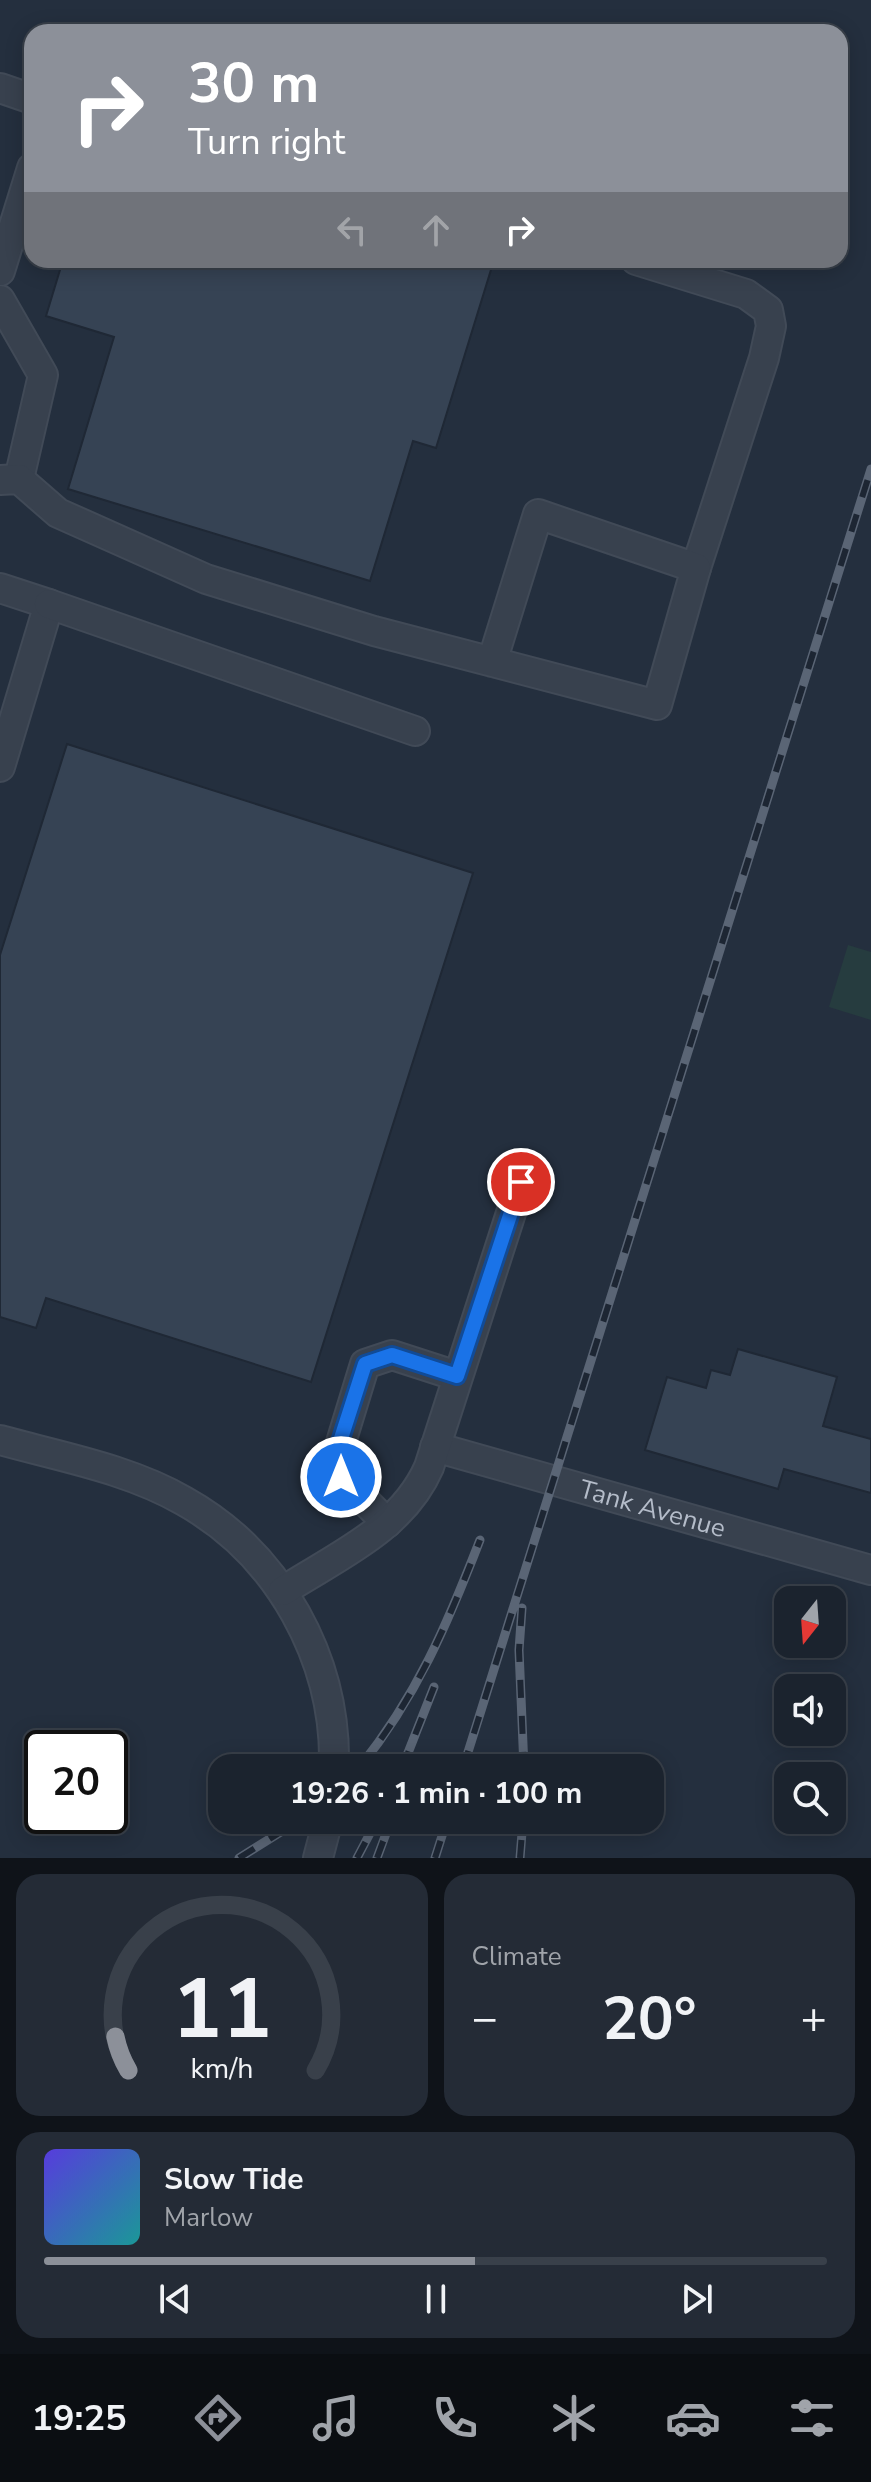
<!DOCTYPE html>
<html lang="en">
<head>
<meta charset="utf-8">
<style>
	:root { --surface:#1b232e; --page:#242b36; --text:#f1f3f6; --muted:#a0a4aa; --line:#39404a; --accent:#8c9099 }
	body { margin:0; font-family:"Nunito Sans",sans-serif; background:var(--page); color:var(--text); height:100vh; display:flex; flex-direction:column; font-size:30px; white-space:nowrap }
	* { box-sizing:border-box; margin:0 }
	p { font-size:26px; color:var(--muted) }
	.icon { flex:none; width:44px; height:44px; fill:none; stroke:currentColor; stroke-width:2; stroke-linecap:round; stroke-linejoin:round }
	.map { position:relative; height:1858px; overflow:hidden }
	.side { display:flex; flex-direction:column; gap:16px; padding:16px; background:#0f1319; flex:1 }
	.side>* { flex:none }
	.hud { position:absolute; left:24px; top:24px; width:824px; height:244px; border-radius:24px; box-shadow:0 4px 20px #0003,0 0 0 2px var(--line); background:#8c9099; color:#fff; overflow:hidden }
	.needle { width:52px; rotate:197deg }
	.tools { position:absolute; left:774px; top:1586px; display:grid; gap:16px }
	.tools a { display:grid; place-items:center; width:72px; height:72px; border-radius:16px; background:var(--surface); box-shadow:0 4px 20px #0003,0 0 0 2px var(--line); font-size:40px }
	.speed { position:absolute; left:24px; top:1730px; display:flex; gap:16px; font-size:40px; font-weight:700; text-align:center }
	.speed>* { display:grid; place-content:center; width:104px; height:104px; border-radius:50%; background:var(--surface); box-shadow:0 4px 20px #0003,0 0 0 2px var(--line); line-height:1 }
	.speed .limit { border:4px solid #111; border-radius:12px; background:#fff; color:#111 }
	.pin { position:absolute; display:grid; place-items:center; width:68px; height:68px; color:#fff; margin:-34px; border:4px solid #fff; border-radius:50%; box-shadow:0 2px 8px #0007 }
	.me { position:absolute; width:88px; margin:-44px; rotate:0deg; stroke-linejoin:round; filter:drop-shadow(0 0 6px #0008) }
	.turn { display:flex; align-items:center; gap:28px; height:168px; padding:0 32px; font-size:36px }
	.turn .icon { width:104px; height:104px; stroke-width:2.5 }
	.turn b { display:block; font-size:56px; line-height:68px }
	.lanes { display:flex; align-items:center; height:76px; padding:0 32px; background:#0003; justify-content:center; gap:40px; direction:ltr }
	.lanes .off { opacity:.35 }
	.big { font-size:60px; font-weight:700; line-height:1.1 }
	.side .tile { flex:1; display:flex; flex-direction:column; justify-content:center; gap:12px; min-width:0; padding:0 28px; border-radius:24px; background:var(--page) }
	.side .dial { align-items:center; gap:0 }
	.dial svg { height:208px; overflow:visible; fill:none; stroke:var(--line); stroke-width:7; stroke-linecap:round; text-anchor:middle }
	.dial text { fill:var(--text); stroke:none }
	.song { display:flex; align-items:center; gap:24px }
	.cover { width:96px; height:96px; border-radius:12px; background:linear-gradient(135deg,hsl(250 70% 55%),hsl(180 70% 35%)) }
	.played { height:8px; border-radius:4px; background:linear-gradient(90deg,var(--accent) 55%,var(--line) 55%) }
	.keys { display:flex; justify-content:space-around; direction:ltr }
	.heat { display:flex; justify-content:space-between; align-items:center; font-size:44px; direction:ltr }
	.side .tiles { flex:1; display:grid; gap:16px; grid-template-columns:1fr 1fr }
	.tile:last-child { grid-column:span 2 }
	.trip { position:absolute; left:208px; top:1754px; width:456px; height:80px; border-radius:24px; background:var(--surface); box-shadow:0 4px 20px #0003,0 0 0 2px var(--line); font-weight:700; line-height:80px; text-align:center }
	.menu { display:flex; height:128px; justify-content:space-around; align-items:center; background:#0b0e12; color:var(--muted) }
	.menu .icon { width:56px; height:56px }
	.menu .on { color:var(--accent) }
	.menu b { font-size:36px; color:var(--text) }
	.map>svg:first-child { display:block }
	.green { fill:#263c3f }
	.building { fill:#364354; stroke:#1f2835; stroke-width:2 }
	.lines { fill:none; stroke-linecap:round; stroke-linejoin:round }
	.minor-casing { stroke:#414a57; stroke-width:32 }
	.minor { stroke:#38414e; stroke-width:28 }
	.rail-casing { stroke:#5a6575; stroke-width:9 }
	.rail { stroke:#1d2633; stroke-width:6; stroke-dasharray:18; stroke-linecap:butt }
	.route-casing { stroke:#114b97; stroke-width:20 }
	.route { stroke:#1a73e8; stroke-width:14 }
	.labels { text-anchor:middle; stroke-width:8; stroke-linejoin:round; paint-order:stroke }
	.street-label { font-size:26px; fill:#b4bcc9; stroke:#1d2633 }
</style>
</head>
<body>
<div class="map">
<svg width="871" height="1858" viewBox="0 0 871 1858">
	<rect width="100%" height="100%" fill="#242f3e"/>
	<path class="green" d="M848 945 871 952V1020L829 1007Z"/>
	<path class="building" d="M63 260H494L436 448 413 441 370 581 68 489 114 337 46 316Z
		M67 744 473 873 311 1382 46 1298 36 1328 0 1317V955Z
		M738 1349 837 1377 823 1426 871 1439V1493L784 1469 778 1489 645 1450 667 1377 706 1388 711 1370 730 1375Z"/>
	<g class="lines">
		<defs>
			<g id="minor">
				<path d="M0 88 32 99"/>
				<path d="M636 260 746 294 768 310 771 326 764 358 696 568"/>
				<path d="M0 271 32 168"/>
				<path d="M0 300 43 375 19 479"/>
				<path d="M0 480 19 479 58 513 206 579 374 631 657 705 696 568 538 514 492 662"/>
				<path d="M0 588 49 604 0 767"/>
				<path d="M49 604 415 731"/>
				<path d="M0 1440C61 1457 129 1469 184 1501 279 1554 337 1660 334 1768"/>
				<path id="s1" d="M435 1447 871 1570"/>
				<path d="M387 1523 341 1477 335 1462 365 1364 392 1355 457 1376"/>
				<path d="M283 1591C337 1556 402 1529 429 1467L521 1182"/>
				<path d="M318 1858 328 1820"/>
			</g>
		</defs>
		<use href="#minor" class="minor-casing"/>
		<use href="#minor" class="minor"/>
		<defs>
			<path id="rail" d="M522 1608 519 1650 524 1768
				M359 1768C417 1696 447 1625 480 1540
				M402 1768 434 1687
				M463 1768 871 469
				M239 1858 300 1820
				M357 1858 377 1820
				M377 1858 391 1820
				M435 1858 447 1820
				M520 1858 523 1820"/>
		</defs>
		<use href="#rail" class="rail-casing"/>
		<use href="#rail" class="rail"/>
	</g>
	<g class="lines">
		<defs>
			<path id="route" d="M341 1477 335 1462 336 1454 365 1364 392 1355 457 1376 521 1182"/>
		</defs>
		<use href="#route" class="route-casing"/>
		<use href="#route" class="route"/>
	</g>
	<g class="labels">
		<g class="street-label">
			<text dy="9" stroke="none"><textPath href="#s1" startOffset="226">Tank Avenue</textPath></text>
		</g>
	</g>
</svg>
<div class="tools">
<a><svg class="needle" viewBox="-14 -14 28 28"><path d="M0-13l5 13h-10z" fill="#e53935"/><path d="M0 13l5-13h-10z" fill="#a0a4aa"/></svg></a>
<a><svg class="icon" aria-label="sound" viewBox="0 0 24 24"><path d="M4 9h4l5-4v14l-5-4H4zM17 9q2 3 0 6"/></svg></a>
<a><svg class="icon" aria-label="search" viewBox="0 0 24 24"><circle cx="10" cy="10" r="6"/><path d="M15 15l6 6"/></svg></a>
</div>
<div class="speed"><div class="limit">20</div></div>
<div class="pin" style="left:521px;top:1182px;background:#d93025"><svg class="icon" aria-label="arrive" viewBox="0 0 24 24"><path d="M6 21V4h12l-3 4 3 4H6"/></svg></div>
<svg class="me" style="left:341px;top:1477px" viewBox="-20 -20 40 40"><circle r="17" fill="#1a73e8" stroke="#fff" stroke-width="3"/><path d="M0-11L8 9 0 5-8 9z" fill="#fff"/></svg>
<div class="trip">19:26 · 1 min · 100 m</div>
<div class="hud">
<div class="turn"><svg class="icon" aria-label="right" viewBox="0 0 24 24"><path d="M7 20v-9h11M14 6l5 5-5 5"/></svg><div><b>30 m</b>Turn right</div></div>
<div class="lanes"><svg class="icon off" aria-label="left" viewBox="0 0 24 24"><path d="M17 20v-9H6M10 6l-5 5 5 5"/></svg><svg class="icon off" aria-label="ahead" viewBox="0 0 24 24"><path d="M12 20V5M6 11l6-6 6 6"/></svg><svg class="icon" aria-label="right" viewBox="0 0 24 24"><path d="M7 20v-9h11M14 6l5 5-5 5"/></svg></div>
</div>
</div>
<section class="side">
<div class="tiles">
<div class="tile dial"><svg viewBox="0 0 100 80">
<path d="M14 69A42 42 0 1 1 86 69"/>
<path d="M14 69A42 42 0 0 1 9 56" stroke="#8c9099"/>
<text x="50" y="56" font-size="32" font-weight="700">11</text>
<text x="50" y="72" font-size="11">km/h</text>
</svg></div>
<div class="tile"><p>Climate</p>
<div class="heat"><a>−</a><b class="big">20°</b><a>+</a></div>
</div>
<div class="tile">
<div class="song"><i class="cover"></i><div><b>Slow Tide</b><p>Marlow</p></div></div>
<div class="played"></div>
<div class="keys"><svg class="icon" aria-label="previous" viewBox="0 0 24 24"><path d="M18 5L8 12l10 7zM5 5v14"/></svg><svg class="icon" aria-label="pause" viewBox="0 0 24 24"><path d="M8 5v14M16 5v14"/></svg><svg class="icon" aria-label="next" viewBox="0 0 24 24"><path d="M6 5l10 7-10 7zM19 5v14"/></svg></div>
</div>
</div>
</section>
<nav class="menu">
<b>19:25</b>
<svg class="icon on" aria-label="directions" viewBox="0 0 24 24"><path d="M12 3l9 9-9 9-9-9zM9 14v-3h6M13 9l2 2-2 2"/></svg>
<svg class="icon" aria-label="music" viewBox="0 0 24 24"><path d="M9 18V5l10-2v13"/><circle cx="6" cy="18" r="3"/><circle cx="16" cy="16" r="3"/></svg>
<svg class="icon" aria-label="phone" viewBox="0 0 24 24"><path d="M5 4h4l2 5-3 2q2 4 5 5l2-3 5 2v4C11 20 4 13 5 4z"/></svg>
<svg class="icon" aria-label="climate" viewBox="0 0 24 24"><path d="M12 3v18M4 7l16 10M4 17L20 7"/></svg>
<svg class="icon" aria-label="car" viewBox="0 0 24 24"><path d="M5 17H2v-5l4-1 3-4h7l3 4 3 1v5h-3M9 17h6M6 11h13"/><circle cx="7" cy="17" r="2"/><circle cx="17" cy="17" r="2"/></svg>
<svg class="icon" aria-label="filters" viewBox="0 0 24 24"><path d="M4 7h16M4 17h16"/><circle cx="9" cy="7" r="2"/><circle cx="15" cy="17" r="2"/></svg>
</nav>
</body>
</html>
